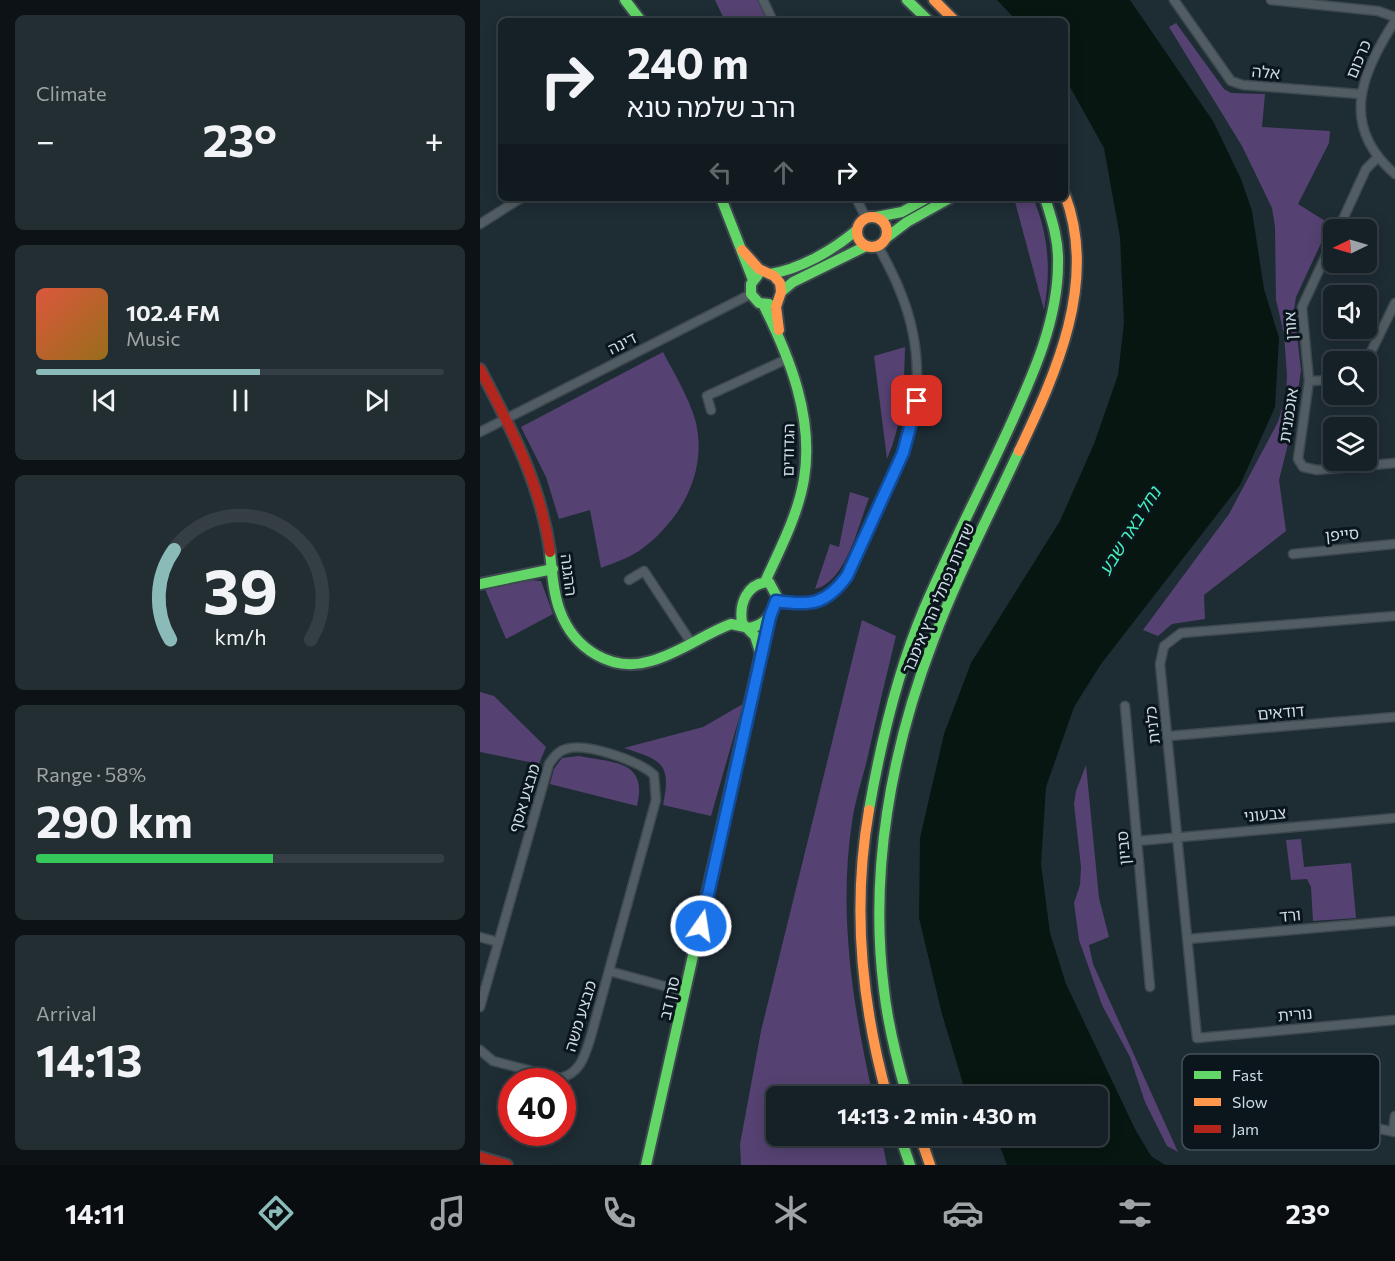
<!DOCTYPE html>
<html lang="en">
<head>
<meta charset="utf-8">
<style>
	:root { --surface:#162127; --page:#232e33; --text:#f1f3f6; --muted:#9ea3a7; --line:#353e44; --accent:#8bbbb9 }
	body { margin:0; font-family:Commissioner,"Noto Sans Hebrew",sans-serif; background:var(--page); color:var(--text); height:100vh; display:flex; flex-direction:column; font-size:22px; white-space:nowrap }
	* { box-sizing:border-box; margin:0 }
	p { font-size:20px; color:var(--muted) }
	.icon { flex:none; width:33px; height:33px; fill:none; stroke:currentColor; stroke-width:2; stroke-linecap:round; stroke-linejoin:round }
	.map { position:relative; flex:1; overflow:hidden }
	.drawer { display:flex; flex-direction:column; gap:15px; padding:15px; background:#0c1215; width:480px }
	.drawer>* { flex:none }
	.hud { position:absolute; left:18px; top:18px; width:570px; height:183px; border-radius:9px; box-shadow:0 3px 15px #0003,0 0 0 2px var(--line); background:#162127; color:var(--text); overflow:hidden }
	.needle { width:39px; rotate:265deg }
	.controls { position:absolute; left:843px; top:219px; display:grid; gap:12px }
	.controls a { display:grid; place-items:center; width:54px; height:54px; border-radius:9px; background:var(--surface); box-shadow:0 3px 15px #0003,0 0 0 2px var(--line); font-size:30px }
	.speed { position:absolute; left:18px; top:1068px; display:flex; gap:12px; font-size:30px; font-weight:700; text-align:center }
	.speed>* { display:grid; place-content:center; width:78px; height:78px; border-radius:50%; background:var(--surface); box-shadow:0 3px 15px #0003,0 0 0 2px var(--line); line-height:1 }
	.speed .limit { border:9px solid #d22; background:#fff; color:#111 }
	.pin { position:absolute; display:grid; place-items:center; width:51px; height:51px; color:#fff; margin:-26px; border-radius:12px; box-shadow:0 3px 9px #0006 }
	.me { position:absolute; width:66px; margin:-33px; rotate:13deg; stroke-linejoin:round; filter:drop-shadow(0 0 4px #0008) }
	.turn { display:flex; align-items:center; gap:21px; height:126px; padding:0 30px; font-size:27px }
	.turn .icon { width:78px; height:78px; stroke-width:2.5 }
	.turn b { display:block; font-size:42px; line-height:51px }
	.lanes { display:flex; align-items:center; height:57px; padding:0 30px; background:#0003; justify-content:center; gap:30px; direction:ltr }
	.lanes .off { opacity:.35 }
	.big { font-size:45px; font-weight:700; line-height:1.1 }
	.drawer .widget { flex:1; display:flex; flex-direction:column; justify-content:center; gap:9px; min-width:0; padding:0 21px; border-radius:9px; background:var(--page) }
	.drawer .dial { align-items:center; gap:0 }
	.dial svg { height:156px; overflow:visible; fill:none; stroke:var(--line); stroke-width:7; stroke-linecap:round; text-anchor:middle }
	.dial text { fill:var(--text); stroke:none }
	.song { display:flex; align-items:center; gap:18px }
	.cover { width:72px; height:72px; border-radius:9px; background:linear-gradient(135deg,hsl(10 70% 55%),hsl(40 70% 35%)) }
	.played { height:6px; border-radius:3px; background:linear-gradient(90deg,var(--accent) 55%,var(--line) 55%) }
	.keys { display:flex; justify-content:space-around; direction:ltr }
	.heat { display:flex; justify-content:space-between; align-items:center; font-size:33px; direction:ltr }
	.charge { height:9px; border-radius:4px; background:linear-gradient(90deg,#34c759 58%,var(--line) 0) }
	.trip { position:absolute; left:286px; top:1086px; width:342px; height:60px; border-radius:9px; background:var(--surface); box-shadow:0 3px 15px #0003,0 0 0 2px var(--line); font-weight:700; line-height:60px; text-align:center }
	.menu { display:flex; height:96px; justify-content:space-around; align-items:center; background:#090d10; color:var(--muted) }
	.menu .icon { width:42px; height:42px }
	.menu .active { color:var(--accent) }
	.menu b { font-size:27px; color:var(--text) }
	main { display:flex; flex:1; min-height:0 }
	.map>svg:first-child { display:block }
	.green { fill:#554272 }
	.water { fill:#071611 }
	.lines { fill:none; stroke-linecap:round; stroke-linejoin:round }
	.street-casing { stroke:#3d484f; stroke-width:11 }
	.fast-casing { stroke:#3d484f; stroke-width:14 }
	.slow-casing { stroke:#3d484f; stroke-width:14 }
	.jam-casing { stroke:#3d484f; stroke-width:14 }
	.street { stroke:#525d63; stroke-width:8 }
	.fast { stroke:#63d668; stroke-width:10 }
	.slow { stroke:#ff974d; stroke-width:10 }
	.jam { stroke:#b3261e; stroke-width:10 }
	.route-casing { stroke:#114b97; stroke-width:15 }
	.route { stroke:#1a73e8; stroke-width:10 }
	.labels { text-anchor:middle; stroke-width:6; stroke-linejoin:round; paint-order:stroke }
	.street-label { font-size:16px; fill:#cedce6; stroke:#0b151c }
	.water-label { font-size:18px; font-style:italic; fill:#43efb9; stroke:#0b151c }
	.key { fill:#0b151c; stroke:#465159; stroke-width:1.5 }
	.key-label { font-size:16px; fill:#cedce6 }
</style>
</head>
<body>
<main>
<section class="drawer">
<div class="widget"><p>Climate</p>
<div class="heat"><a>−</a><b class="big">23°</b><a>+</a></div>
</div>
<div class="widget">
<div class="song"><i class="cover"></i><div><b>102.4 FM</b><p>Music</p></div></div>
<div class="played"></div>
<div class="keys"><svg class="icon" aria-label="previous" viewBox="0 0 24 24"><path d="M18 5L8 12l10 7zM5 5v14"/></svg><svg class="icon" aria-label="pause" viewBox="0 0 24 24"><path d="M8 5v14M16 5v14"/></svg><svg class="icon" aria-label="next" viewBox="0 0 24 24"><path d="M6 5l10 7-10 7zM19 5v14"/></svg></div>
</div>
<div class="widget dial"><svg viewBox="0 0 100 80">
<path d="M14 69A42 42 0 1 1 86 69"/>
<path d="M14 69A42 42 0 0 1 16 23" stroke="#8bbbb9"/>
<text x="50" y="56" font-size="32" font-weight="700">39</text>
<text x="50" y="72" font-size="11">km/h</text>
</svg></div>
<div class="widget"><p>Range · 58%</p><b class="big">290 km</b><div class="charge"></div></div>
<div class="widget"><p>Arrival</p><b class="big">14:13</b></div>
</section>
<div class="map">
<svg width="915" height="1165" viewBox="0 0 915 1165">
	<rect width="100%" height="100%" fill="#1e2c34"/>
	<path class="green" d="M235 0H278L287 21H245Z
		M696 23 744 89 751 93 785 94 782 127 850 131 849 143 818 204 850 224 816 297 814 310 821 370 814 420 799 480 806 531 724 595 725 619 692 624 678 636 663 630 749 514 798 422 806 395 807 375 804 334 796 300 795 227 792 208 762 146 689 27Z
		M534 198H553C569 235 571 271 564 310Z
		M425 347C424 387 423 422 407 459L394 356Z
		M183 352C194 373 208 396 215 419 229 471 201 521 159 551 148 558 134 563 121 568L110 510 79 519 66 477 41 427Z
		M370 492 389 498C378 526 366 582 335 589L350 544 359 547Z
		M50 580 61 581 73 614 26 639 5 589Z
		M382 620 416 636C406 677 396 719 387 760 382 780 375 801 372 822 358 914 373 1007 393 1096H297V1136H401L407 1165H261L260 1144 281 1031Z
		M0 692 14 696 66 747 59 764 0 752Z
		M263 704 231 816 183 805C192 763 181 760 144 748L223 727Z
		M99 756C134 763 168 760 157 806L70 784 74 769 82 758Z
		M606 765 619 898 629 937 609 945 613 964 698 1152 687 1146 665 1102 650 1057 622 1005 599 940 594 903 600 885 601 867 594 804 596 791Z
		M821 839 824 867 871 863 876 918 833 921 831 887 827 879 811 880 806 840Z"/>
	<path class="water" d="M517 0H650L733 121 761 179 772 211 784 289 799 338 795 407 760 485 621 664 594 707 566 787 561 864 570 933 586 984 655 1129 671 1156 685 1165H527L516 1136H618V1096H491L484 1087 462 1014 439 918 440 838 464 734 491 663 580 521 614 444 638 375 644 323 640 237 624 148 585 78V21H537Z"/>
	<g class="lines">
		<defs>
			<path id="street" d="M283 0 293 21
				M694 0 751 81 763 85 880 94
				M791 0 898 11 915 17
				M915 21C881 73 859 126 915 174
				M376 198 386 218
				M0 224 41 198
				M858 230 886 169 898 157
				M854 238 822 307 829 381 818 459 823 467 837 470 915 463
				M886 362 915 303
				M829 381 854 380
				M231 410 227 396 307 359
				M0 432 271 294
				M813 554 915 544
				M149 580 164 571 212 644
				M296 601C331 605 345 606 367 576 412 479 465 400 420 291 414 275 406 261 398 246
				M915 616 701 633 684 646 680 664 717 1038 915 1020
				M645 706 670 987
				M689 736 915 717
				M657 841 915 818
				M0 937 18 942
				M708 939 915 921
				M129 971 206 992
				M0 1007 69 764C74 757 78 751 86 749 106 742 159 761 174 775L176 800 111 1036C105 1055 101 1073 80 1078L13 1061 0 1050
				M759 1078 762 1121 838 1116 915 1132
				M913 1131 915 1116"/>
			<path id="fast" d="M145 0 161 21
				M427 0 449 21
				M241 198 273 280
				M396 217 422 212 447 198
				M406 238 427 222 470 198
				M290 274C321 269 353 250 377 230
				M278 275 271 284V294L279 303 289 304
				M301 292 313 282 386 246
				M283 304C310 358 334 418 324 479 318 515 300 549 285 582
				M70 552C72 571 73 593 80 611 94 649 132 673 171 661 200 653 224 634 251 624L265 627
				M0 584 73 569
				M268 628C286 626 293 613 297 597L289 582C267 583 259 603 262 623L275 636 281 655
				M389 810C401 741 417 673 444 609 470 548 501 489 529 428 552 377 578 321 578 264 579 241 572 220 565 198
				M427 1096C417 1061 408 1026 404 990 389 872 411 751 453 641 477 576 510 514 539 451
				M420 1136 430 1165
				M166 1165 289 617"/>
			<path id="slow" d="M454 0 475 21
				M377 232a15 15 0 1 1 30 0a15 15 0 1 1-30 0Z
				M262 250 279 269 294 276 300 283 301 292 296 307 299 330
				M539 451C576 373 618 282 585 195
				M389 810C372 907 381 1002 407 1096
				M440 1136 450 1165"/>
			<path id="jam" d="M0 369C31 428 61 484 70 552
				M0 1157 27 1165"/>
		</defs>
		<use href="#street" class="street-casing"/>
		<use href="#fast" class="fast-casing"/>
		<use href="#slow" class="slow-casing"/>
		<use href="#jam" class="jam-casing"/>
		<use href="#street" class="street"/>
		<use href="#fast" class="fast"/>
		<use href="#slow" class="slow"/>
		<use href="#jam" class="jam"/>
	</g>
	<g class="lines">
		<defs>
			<path id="route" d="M221 926 290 617 296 601C330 606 346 605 367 576L423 453 437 401"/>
		</defs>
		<use href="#route" class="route-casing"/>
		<use href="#route" class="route"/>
	</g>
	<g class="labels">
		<g class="street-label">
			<text transform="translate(878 59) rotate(-67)" y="6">כרכום</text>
			<text transform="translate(786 72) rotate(5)" y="6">אלה</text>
			<text transform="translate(810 326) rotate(-93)" y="6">אורן</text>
			<text transform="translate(142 343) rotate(-27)" y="6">דינה</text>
			<text transform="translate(808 415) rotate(-81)" y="6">אוכמנית</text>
			<text transform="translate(308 450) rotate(-89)" y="6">הגדודים</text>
			<text transform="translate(862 534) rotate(-5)" y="6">סייפן</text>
			<text transform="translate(89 575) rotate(83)" y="6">ההגנה</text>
			<text transform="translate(458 598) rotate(-67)" y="6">שדרות נפתלי הרץ אימבר</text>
			<text transform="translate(801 712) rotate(-5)" y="6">דודאים</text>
			<text transform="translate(672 725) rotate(-96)" y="6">כלנית</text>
			<text transform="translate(44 798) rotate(-73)" y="6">מבצע אסף</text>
			<text transform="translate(785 814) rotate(-5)" y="6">צבעוני</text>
			<text transform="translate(643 848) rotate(-95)" y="6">סביון</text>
			<text transform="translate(810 915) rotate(-5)" y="6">ורד</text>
			<text transform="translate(189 998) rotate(-77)" y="6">סרן דב</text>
			<text transform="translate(815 1014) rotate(-5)" y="6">נורית</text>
			<text transform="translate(100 1016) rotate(-73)" y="6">מבצע משה</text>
		</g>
		<g class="water-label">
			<text transform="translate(650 531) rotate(-58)" y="6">נחל באר שבע</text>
		</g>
	</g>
	<rect x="702" y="1054" width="198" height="96" rx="9" class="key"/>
	<rect x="714" y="1071" width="27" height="8" fill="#63d668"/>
	<rect x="714" y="1098" width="27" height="8" fill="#ff974d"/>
	<rect x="714" y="1125" width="27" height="8" fill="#b3261e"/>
	<g class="key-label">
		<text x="752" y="1081">Fast</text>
		<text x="752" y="1108">Slow</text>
		<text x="752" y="1135">Jam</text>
	</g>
</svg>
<div class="controls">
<a><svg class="needle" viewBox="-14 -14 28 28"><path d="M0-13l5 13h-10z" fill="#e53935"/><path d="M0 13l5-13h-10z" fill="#9ea3a7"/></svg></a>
<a><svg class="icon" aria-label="sound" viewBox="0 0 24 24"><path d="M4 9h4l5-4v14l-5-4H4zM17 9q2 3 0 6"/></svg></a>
<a><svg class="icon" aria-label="search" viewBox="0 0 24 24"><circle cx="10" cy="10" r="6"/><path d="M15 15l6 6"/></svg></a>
<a><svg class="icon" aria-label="layers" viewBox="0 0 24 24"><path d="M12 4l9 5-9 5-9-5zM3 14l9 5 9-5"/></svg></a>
</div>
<div class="speed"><div class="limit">40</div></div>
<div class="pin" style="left:437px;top:401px;background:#d93025"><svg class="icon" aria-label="arrive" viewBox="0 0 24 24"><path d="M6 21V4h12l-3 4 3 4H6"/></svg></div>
<svg class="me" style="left:221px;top:926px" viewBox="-20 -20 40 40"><circle r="17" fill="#1a73e8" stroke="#fff" stroke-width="3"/><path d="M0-11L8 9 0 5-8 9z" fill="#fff"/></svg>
<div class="trip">14:13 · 2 min · 430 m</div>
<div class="hud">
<div class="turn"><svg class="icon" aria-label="right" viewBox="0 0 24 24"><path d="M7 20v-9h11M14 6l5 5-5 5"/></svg><div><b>240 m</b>הרב שלמה טנא</div></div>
<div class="lanes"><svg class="icon off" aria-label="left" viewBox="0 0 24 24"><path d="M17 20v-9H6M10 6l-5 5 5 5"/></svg><svg class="icon off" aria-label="ahead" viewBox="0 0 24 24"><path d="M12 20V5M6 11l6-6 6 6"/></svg><svg class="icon" aria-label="right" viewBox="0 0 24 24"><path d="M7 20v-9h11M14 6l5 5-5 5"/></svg></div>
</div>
</div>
</main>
<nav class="menu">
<b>14:11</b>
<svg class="icon active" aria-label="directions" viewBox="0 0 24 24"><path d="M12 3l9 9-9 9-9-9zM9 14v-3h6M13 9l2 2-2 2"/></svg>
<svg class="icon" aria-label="music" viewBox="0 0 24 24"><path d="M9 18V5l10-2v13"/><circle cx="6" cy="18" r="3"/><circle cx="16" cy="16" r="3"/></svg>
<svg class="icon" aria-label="phone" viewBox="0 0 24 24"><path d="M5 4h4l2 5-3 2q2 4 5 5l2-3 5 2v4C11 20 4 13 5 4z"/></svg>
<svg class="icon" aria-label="climate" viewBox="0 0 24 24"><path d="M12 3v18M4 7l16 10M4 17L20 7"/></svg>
<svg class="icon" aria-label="car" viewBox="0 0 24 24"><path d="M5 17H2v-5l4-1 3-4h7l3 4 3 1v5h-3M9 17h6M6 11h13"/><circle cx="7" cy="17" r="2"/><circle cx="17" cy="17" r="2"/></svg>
<svg class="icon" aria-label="filters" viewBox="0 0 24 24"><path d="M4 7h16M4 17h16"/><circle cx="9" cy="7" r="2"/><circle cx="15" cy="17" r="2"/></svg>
<b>23°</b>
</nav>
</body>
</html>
